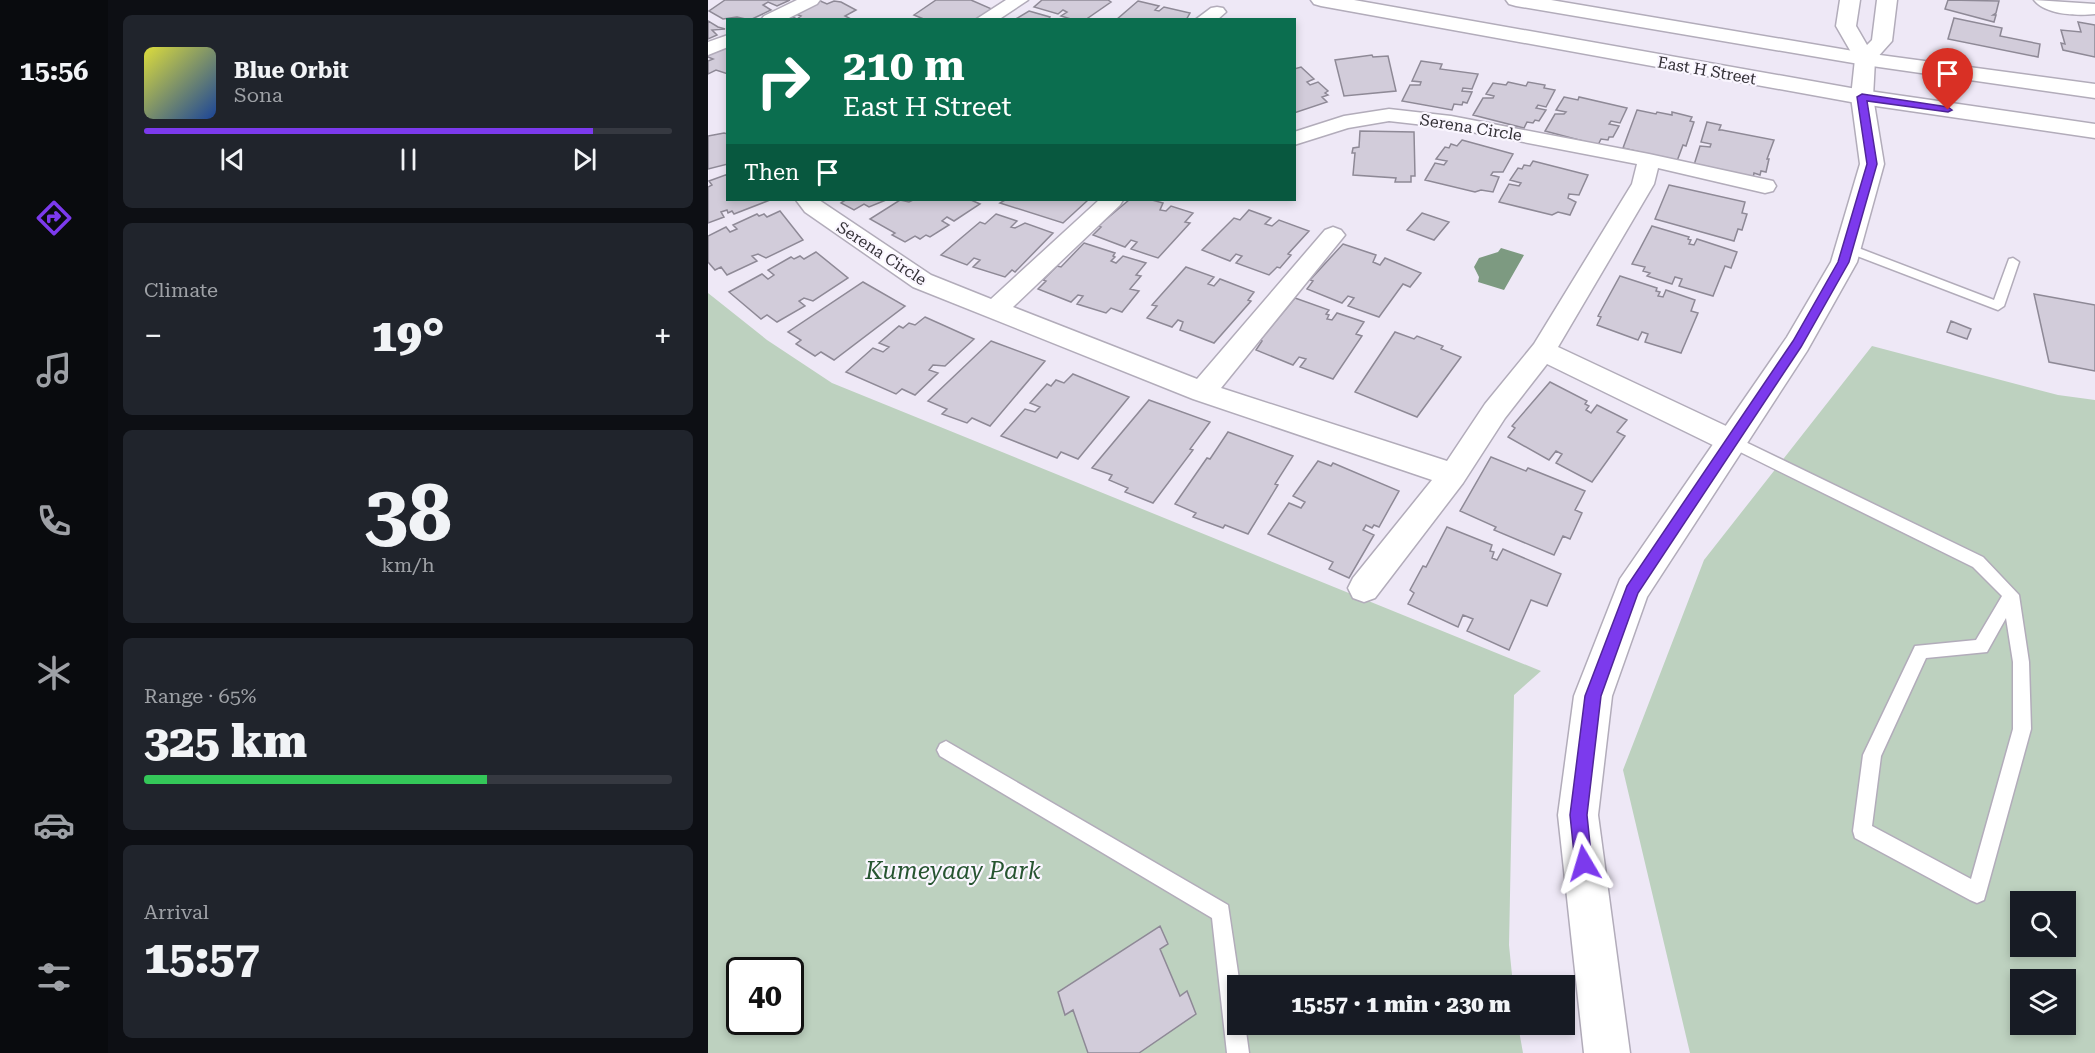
<!DOCTYPE html>
<html lang="en">
<head>
<meta charset="utf-8">
<style>
	:root { --surface:#171b24; --page:#20242c; --text:#f1f3f6; --muted:#9ea1a6; --line:#363941; --accent:#7c3aed }
	body { margin:0; font-family:"Roboto Serif",serif; background:var(--page); color:var(--text); height:100vh; display:flex; flex-direction:column; font-size:22px; white-space:nowrap }
	* { box-sizing:border-box; margin:0 }
	p { font-size:20px; color:var(--muted) }
	.icon { flex:none; width:33px; height:33px; fill:none; stroke:currentColor; stroke-width:2; stroke-linecap:round; stroke-linejoin:round }
	.map { position:relative; flex:1; overflow:hidden }
	.details { display:flex; flex-direction:column; gap:15px; padding:15px; background:#0d0f14; width:600px }
	.details>* { flex:none }
	.top-card { position:absolute; left:18px; top:18px; width:570px; height:183px; border-radius:0px; box-shadow:0 3px 9px #0003; background:#0b6e4f; color:#fff; overflow:hidden }
	.controls { position:absolute; left:1302px; top:891px; display:grid; gap:12px }
	.controls a { display:grid; place-items:center; width:66px; height:66px; border-radius:0px; background:var(--surface); box-shadow:0 3px 9px #0003; font-size:30px }
	.speed { position:absolute; left:18px; top:957px; display:flex; gap:12px; font-size:30px; font-weight:700; text-align:center }
	.speed>* { display:grid; place-content:center; width:78px; height:78px; border-radius:50%; background:var(--surface); box-shadow:0 3px 9px #0003; line-height:1 }
	.speed .limit { border:3px solid #111; border-radius:9px; background:#fff; color:#111 }
	.pin { position:absolute; display:grid; place-items:center; width:51px; height:51px; color:#fff; margin:-62px -26px; border-radius:50% 50% 50% 0; rotate:-45deg; box-shadow:0 0 6px #0007 }
	.pin .icon { rotate:45deg }
	.me { position:absolute; width:66px; margin:-33px; rotate:353deg; stroke-linejoin:round; filter:drop-shadow(0 0 4px #0008) }
	.turn { display:flex; align-items:center; gap:21px; height:126px; padding:0 18px; font-size:27px }
	.turn .icon { width:78px; height:78px; stroke-width:2.5 }
	.turn b { display:block; font-size:42px; line-height:51px }
	.then { display:flex; align-items:center; height:57px; padding:0 18px; background:#0003; gap:12px; font-size:22px }
	.big { font-size:45px; font-weight:800; line-height:1.1 }
	.details .card { flex:1; display:flex; flex-direction:column; justify-content:center; gap:9px; min-width:0; padding:0 21px; border-radius:9px; background:var(--page) }
	.details .dial { align-items:center; gap:0 }
	.dial b { font-size:78px; line-height:1 }
	.song { display:flex; align-items:center; gap:18px }
	.cover { width:72px; height:72px; border-radius:9px; background:linear-gradient(135deg,hsl(60 70% 55%),hsl(220 70% 35%)) }
	.played { height:6px; border-radius:3px; background:linear-gradient(90deg,var(--accent) 85%,var(--line) 85%) }
	.keys { display:flex; justify-content:space-around; direction:ltr }
	.heat { display:flex; justify-content:space-between; align-items:center; font-size:33px; direction:ltr }
	.charge { height:9px; border-radius:4px; background:linear-gradient(90deg,#34c759 65%,var(--line) 0) }
	.trip { position:absolute; left:519px; top:975px; width:348px; height:60px; border-radius:0px; background:var(--surface); box-shadow:0 3px 9px #0003; font-weight:800; line-height:60px; text-align:center }
	main { display:flex; flex:1; min-height:0 }
	.tabs { display:flex; flex-direction:column; width:108px; justify-content:space-around; align-items:center; background:#090b0e; color:var(--muted) }
	.tabs .icon { width:42px; height:42px }
	.tabs .on { color:var(--accent) }
	.tabs b { font-size:27px; color:var(--text) }
	.map>svg:first-child { display:block }
	.green { fill:#bdd1bf; fill-rule:evenodd }
	.water { fill:#7d9a81 }
	.building { fill:#d2ccda; stroke:#8e8996; stroke-width:1.5 }
	.lines { fill:none; stroke-linecap:round; stroke-linejoin:round }
	.lane-casing { stroke:#b2acba; stroke-width:3 }
	.street-casing { stroke:#b2acba; stroke-width:3 }
	.secondary-casing { stroke:#b2acba; stroke-width:3 }
	.primary-casing { stroke:#b2acba; stroke-width:3 }
	.lane { fill:#fff; fill-rule:evenodd }
	.street { fill:#fff; fill-rule:evenodd }
	.secondary { fill:#fff; fill-rule:evenodd }
	.primary { fill:#fff; fill-rule:evenodd }
	.route { fill:#7c3aed; stroke:#51269a; stroke-width:1.5 }
	.labels { text-anchor:middle; stroke-width:4.5; stroke-linejoin:round; paint-order:stroke }
	.far-street-label { font-size:16px; fill:#333036; stroke:#faf6ff }
	.near-park-label { font-size:24px; font-style:italic; fill:#275531; stroke:#faf6ff }
</style>
</head>
<body>
<main>
<nav class="tabs">
<b>15:56</b>
<svg class="icon on" aria-label="directions" viewBox="0 0 24 24"><path d="M12 3l9 9-9 9-9-9zM9 14v-3h6M13 9l2 2-2 2"/></svg>
<svg class="icon" aria-label="music" viewBox="0 0 24 24"><path d="M9 18V5l10-2v13"/><circle cx="6" cy="18" r="3"/><circle cx="16" cy="16" r="3"/></svg>
<svg class="icon" aria-label="phone" viewBox="0 0 24 24"><path d="M5 4h4l2 5-3 2q2 4 5 5l2-3 5 2v4C11 20 4 13 5 4z"/></svg>
<svg class="icon" aria-label="climate" viewBox="0 0 24 24"><path d="M12 3v18M4 7l16 10M4 17L20 7"/></svg>
<svg class="icon" aria-label="car" viewBox="0 0 24 24"><path d="M5 17H2v-5l4-1 3-4h7l3 4 3 1v5h-3M9 17h6M6 11h13"/><circle cx="7" cy="17" r="2"/><circle cx="17" cy="17" r="2"/></svg>
<svg class="icon" aria-label="filters" viewBox="0 0 24 24"><path d="M4 7h16M4 17h16"/><circle cx="9" cy="7" r="2"/><circle cx="15" cy="17" r="2"/></svg>
</nav>
<section class="details">
<div class="card">
<div class="song"><i class="cover"></i><div><b>Blue Orbit</b><p>Sona</p></div></div>
<div class="played"></div>
<div class="keys"><svg class="icon" aria-label="previous" viewBox="0 0 24 24"><path d="M18 5L8 12l10 7zM5 5v14"/></svg><svg class="icon" aria-label="pause" viewBox="0 0 24 24"><path d="M8 5v14M16 5v14"/></svg><svg class="icon" aria-label="next" viewBox="0 0 24 24"><path d="M6 5l10 7-10 7zM19 5v14"/></svg></div>
</div>
<div class="card"><p>Climate</p>
<div class="heat"><a>−</a><b class="big">19°</b><a>+</a></div>
</div>
<div class="card dial"><b>38</b><p>km/h</p></div>
<div class="card"><p>Range · 65%</p><b class="big">325 km</b><div class="charge"></div></div>
<div class="card"><p>Arrival</p><b class="big">15:57</b></div>
</section>
<div class="map">
<svg width="1387" height="1053" viewBox="0 0 1387 1053">
	<rect width="100%" height="100%" fill="#eee8f6"/>
	<path class="green" d="M0 293 59 340 124 383 833 671 806 695 801 945 805 985 530 986V1024L810 1025 815 1053H0ZM32 970H82V1022H32Z
		M1164 346 1350 395 1387 400V1053H982L915 770 996 560ZM1312 902H1358V946H1312ZM1312 980H1358V1024H1312Z"/>
	<path class="water" d="M793 248 816 255 796 290 770 282 771 277 766 267 771 258 790 252Z"/>
	<path class="building" d="M17 0H82L69 6 60 2 55 5 63 10 42 20 29 17 15 19 1 11Z
		M110 0 119 4 126 1 133 2 148 10 137 16 141 18 137 20H71L80 15 89 19 93 16 85 13Z
		M228 0H263L286 10 270 20H218L206 15Z
		M334 0H400L403 2 377 20H366L353 16 359 12 355 10 350 14 326 7Z
		M1240 0 1291 1 1288 13 1285 15H1288L1286 22 1237 9Z
		M430 1 451 6 447 10 451 11 456 7 482 13 478 20H408Z
		M321 11 342 17 340 20H306Z
		M1246 18 1294 28 1292 36 1332 44 1330 57 1240 39Z
		M0 21 10 27 17 29 4 30 9 35 0 39Z
		M1370 22 1387 25V57L1355 50 1353 43 1357 44 1353 30 1373 32Z
		M20 43V74L8 70 0 74V61L5 59 0 57V52Z
		M664 55 665 57 680 56 688 91 636 96 627 60Z
		M713 61 734 64 732 69 770 74 764 89 755 88 754 91 764 92 759 103 755 102 754 105 746 104 744 110 694 101 702 85H712L713 82 704 81Z
		M593 67 606 79 599 82 602 85 610 82 620 91 617 93 620 95 614 97 619 102 586 113V69Z
		M800 82 818 86 820 82 837 85 836 88 847 90 838 107 830 105 828 108 838 110 831 121 827 120 825 123 819 122 816 128 765 115 775 98H785L786 96 778 94 785 83 798 85Z
		M856 97 870 100 871 97 919 108 912 123 903 121 901 124 911 126 905 137H901L900 140 893 139 890 145 837 131 847 114H856L858 112 848 110Z
		M929 110 948 114 949 112 964 115V112L984 117 982 121 986 122 978 146 975 145 969 161 915 148Z
		M999 122 1013 125 1011 130H1014L1066 140 1059 159H1061L1058 172 1053 171 1052 175 1046 173 1045 178 986 165 992 146 1002 147 1003 144 993 142Z
		M652 131 706 132 707 176H703V182H687L688 178 645 175 647 153H644L645 148 651 147Z
		M16 133 20 134V164L0 169V136Z
		M754 140 805 154 795 172H785L783 175 791 177 785 192 773 190 767 192 717 180 727 163 736 165 739 161 728 159 737 147 741 148 743 144 749 146Z
		M825 161 880 175 871 195 861 194 860 198 868 202 862 215 850 212 844 215 791 202 801 184 811 186 813 183 802 180 810 168 814 169 816 165 822 166Z
		M20 174V200H62L26 214 24 211 20 213 19 210 13 212 16 217 0 223V187L4 185 1 181Z
		M961 185 1037 202 1034 213 1039 214 1034 230 1030 229 1026 241 947 219Z
		M132 200H178L161 207 156 204 146 210 133 203 136 201Z
		M192 200 201 202 205 200H263L272 204 246 221 239 217 234 221 241 225 222 237 218 235 212 239 207 236 197 242 184 235 187 233 162 219Z
		M297 200H380L355 223 292 203Z
		M421 200H444L455 203 452 210 458 211 463 206 485 213 477 222 482 223 450 258 423 249 429 242 423 240 417 247 385 235 393 227 390 226Z
		M541 210 563 218 557 224 564 226 571 220 601 231 580 254 583 255 572 268 569 267 561 275 528 263 534 256 528 254 522 261 494 250 526 218 532 220Z
		M72 211 95 240 58 258 50 254 44 256 49 261 19 275 13 267 7 270 0 262V236L18 227 22 232 29 229 25 225 49 214 51 216 56 214 59 217Z
		M714 213 741 222 726 240 699 230Z
		M288 214 309 221 303 227 307 228 317 223 345 233 307 272 304 270 297 277 265 267 272 260 266 258 259 265 233 255 272 222 277 224Z
		M944 226 981 237 980 239 983 240 981 244 986 245 989 239 1029 252 1023 268 1017 266 1005 296 971 286 974 279 967 277 964 284 939 276 942 273 935 271 937 267 924 264Z
		M376 243 407 253 405 256 407 257 403 261 408 263 415 256 438 263 428 275 433 276 422 289 431 291 414 312 403 308 398 313 369 304 375 296 370 295 363 302 330 289 338 281 335 280 349 266 353 267Z
		M635 244 668 255 665 262 672 265 677 258 713 273 702 287 695 284 671 317 640 306 646 298 640 296 634 303 599 289 605 281 602 280Z
		M108 252 140 278 105 301 96 298 91 301 97 306 69 322 59 315 53 319 21 292 54 274 60 279 66 275 60 270 83 257 86 259 92 256 96 259Z
		M478 267 506 277 500 284 506 286 512 279 546 292 540 300 543 301 506 343 472 330 475 322 470 320 464 327 439 318 449 306 444 305Z
		M912 276 949 288 948 291 952 292 950 296 955 297 958 290 987 300 983 311 990 313 973 353 937 342 940 334 934 332 930 340 889 325 893 317 890 316Z
		M155 282 197 306 126 360 113 352 107 356 88 344 93 340 80 332Z
		M1326 294 1387 305V371L1341 362Z
		M587 298 621 310 618 314 621 315 619 319 624 320 629 313 656 322 648 334 654 336 625 379 592 367 598 359 591 357 585 365 548 350 554 341 552 340Z
		M217 317 266 339 237 366 225 365 221 370 230 373 207 395 194 389 188 394 138 372 165 348 175 352 181 347 171 343 191 326 195 328 201 323 207 325Z
		M1243 321 1263 329 1259 339 1239 332Z
		M687 332 706 339 709 336 735 346 733 349 753 357 709 417 647 392Z
		M283 341 337 361 282 426 264 418 259 423 234 414 239 409 220 401Z
		M365 374 421 397 370 459 353 452 349 458 293 436 317 409 327 412 332 407 322 403 339 384 343 386 348 380 356 383Z
		M842 382 879 401 877 404 881 406 878 410 883 413 889 405 919 420 909 432 917 436 884 482 848 463 854 454 848 451 841 460 800 437 807 428 804 426Z
		M441 400 502 422 482 449 485 450 445 503 417 492 420 488 401 480 404 475 384 468Z
		M520 432 585 456 567 484 570 485 540 534 517 525 515 528 485 517 488 513 467 504 499 458 502 459Z
		M783 457 818 471 820 468 877 491 867 510 874 513 862 539 855 536 846 555 786 530 788 527 752 511Z
		M610 461 623 466 625 463 691 491 671 527 666 525 664 528 658 525 655 530 666 535 641 578 621 569 625 562 560 534 581 503 593 508 597 502 585 496Z
		M739 527 784 545 782 551 786 552 784 558 789 560 795 549 853 574 839 606 823 600 801 650 759 631 765 619 755 615 750 627 700 604 706 593 702 590 715 566 718 567Z
		M452 926 460 944 452 949 472 996 479 991 488 1014 431 1053H380L365 1010 357 1015 350 992Z"/>
	<g class="lines">
		<defs>
			<path id="lane" d="M1140 244 1286 300 1301 259 1305 258 1311 262 1296 306 1290 310 1136 251 1134 248Z
				M1023 435 1275 557 1311 595 1321 662 1323 729 1276 900 1269 903 1262 900 1147 838 1145 831 1155 755 1207 646 1268 640 1294 596 1265 567 1018 445 1016 441ZM1298 618 1305 662V729L1263 879 1164 826 1173 756 1218 658 1279 652Z
				M238 741 520 905 532 986H530V1024H537L541 1053H519L504 918 232 756 229 750 232 744Z"/>
			<path id="street" d="M89 0H112L109 4 77 20H53L56 16Z
				M298 0H320L290 20H267Z
				M1326 0 1387 4V14C1370 16 1338 15 1326 0Z
				M509 7 515 8 518 12 509 20H487L503 8Z
				M20 35V47L0 55V42Z
				M681 109 743 116 941 154 1065 181 1068 186 1065 191 1057 193 950 168 946 184 850 347 1033 433 1037 441 1033 449 1023 452 1013 449 839 364 797 418 755 483 667 598 656 602 645 598 640 588 645 578 724 480 485 399 205 287 97 212 88 200H111L223 275 283 299 391 200H415L412 205 305 307 489 379 617 230 625 227 633 230 637 235 633 240 513 388 739 461 777 404 826 344 924 184 929 164 743 128 681 121 640 128 586 145V132L636 116Z"/>
			<path id="secondary" d="M1132 0H1152L1148 26 1159 45 1164 40 1169 0H1189L1184 41 1167 60 1165 97 1176 164 1149 262 1099 351 939 597 904 696 890 815 922 1053H876L850 815 866 696 912 579 1079 337 1123 262 1152 164 1143 97 1147 59 1128 26Z"/>
			<path id="primary" d="M603 0H646L1154 90 1387 124V138L1154 104 613 6 606 4Z
				M798 0H843L1157 53 1387 84V98L1157 65 808 6 801 4Z"/>
		</defs>
		<use href="#lane" class="lane-casing"/>
		<use href="#street" class="street-casing"/>
		<use href="#secondary" class="secondary-casing"/>
		<use href="#primary" class="primary-casing"/>
		<use href="#lane" class="lane"/>
		<use href="#street" class="street"/>
		<use href="#secondary" class="secondary"/>
		<use href="#primary" class="primary"/>
	</g>
	<path class="route" d="M1154 94 1240 107 1244 110 1240 112 1159 101 1169 164 1141 262 1093 347 930 593 893 696 879 815 884 863 882 869 876 872 870 869 867 863 862 815 877 696 919 586 1085 341 1130 262 1159 164 1149 97Z"/>
	<g class="labels">
		<g class="far-street-label">
			<text transform="translate(999 70) rotate(10)" y="6">East H Street</text>
			<text transform="translate(763 127) rotate(9)" y="6">Serena Circle</text>
			<text transform="translate(174 253) rotate(33)" y="6">Serena Circle</text>
		</g>
		<g class="near-park-label">
			<text x="245" y="879">Kumeyaay Park</text>
		</g>
	</g>
</svg>
<div class="controls">
<a><svg class="icon" aria-label="search" viewBox="0 0 24 24"><circle cx="10" cy="10" r="6"/><path d="M15 15l6 6"/></svg></a>
<a><svg class="icon" aria-label="layers" viewBox="0 0 24 24"><path d="M12 4l9 5-9 5-9-5zM3 14l9 5 9-5"/></svg></a>
</div>
<div class="speed"><div class="limit">40</div></div>
<div class="pin" style="left:1240px;top:110px;background:#d93025"><svg class="icon" aria-label="arrive" viewBox="0 0 24 24"><path d="M6 21V4h12l-3 4 3 4H6"/></svg></div>
<svg class="me" style="left:876px;top:863px" viewBox="-20 -20 40 40"><path d="M0-17L14 15 0 8-14 15z" fill="#7c3aed" stroke="#fff" stroke-width="4"/></svg>
<div class="trip">15:57 · 1 min · 230 m</div>
<div class="top-card">
<div class="turn"><svg class="icon" aria-label="right" viewBox="0 0 24 24"><path d="M7 20v-9h11M14 6l5 5-5 5"/></svg><div><b>210 m</b>East H Street</div></div>
<div class="then">Then<svg class="icon" aria-label="arrive" viewBox="0 0 24 24"><path d="M6 21V4h12l-3 4 3 4H6"/></svg></div>
</div>
</div>
</main>
</body>
</html>
